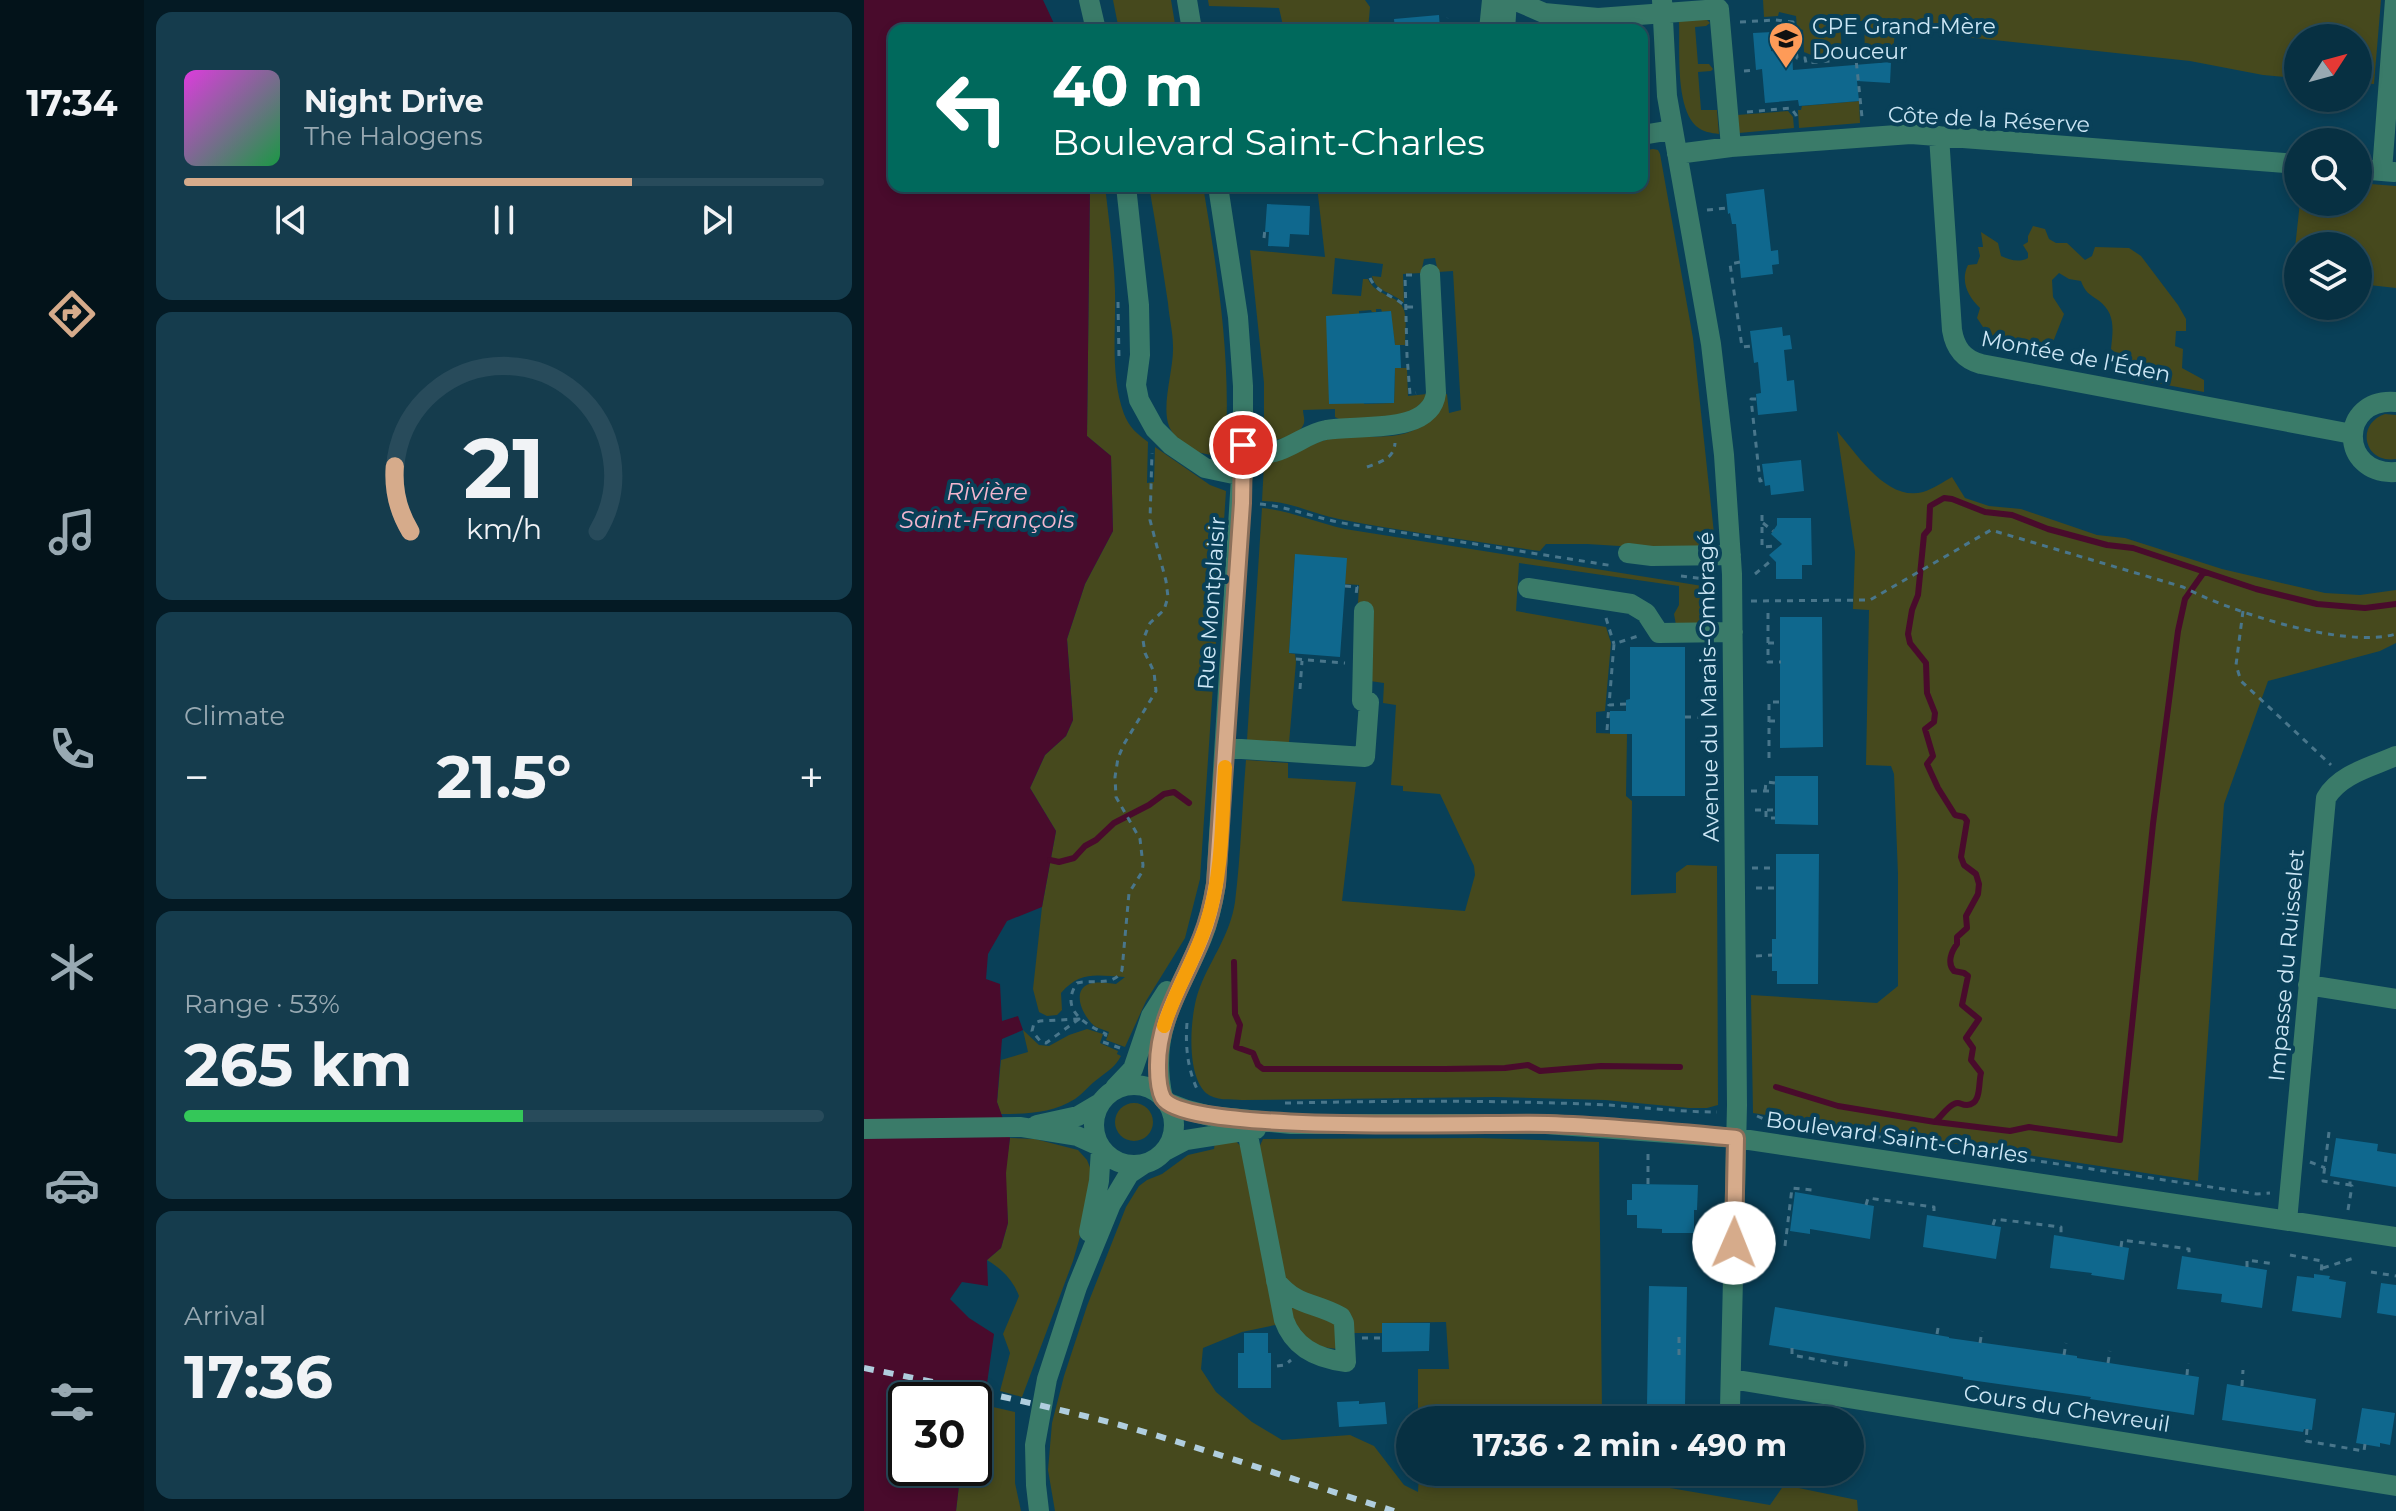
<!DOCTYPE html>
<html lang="en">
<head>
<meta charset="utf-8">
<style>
	:root { --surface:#073042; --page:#153c4d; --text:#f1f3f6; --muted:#98a9b2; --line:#284b5b; --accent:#d6ab8b }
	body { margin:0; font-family:Montserrat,sans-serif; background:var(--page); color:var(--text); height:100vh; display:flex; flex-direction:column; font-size:30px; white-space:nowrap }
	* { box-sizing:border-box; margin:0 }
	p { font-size:26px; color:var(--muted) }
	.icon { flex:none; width:44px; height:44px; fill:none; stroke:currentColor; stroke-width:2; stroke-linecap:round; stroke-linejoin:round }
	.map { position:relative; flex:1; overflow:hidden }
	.side { display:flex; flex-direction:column; gap:12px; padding:12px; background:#041a24; width:720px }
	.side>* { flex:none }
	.hud { position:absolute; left:24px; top:24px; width:760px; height:168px; border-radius:16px; box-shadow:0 4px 12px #0003,0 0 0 2px var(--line); background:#00695c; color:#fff; overflow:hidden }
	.needle { width:52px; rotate:54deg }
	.controls { position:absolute; left:1420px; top:24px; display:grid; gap:16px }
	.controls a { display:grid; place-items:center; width:88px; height:88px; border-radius:50%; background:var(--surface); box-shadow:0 4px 12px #0003,0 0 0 2px var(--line); font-size:40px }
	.speed { position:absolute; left:24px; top:1382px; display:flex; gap:16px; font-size:40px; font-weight:700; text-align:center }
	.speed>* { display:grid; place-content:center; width:104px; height:104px; border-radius:50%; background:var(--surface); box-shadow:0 4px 12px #0003,0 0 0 2px var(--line); line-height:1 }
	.speed .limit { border:4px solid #111; border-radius:12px; background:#fff; color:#111 }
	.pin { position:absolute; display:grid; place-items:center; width:68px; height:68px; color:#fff; margin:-34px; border:4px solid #fff; border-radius:50%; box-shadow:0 2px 8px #0007 }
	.me { position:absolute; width:88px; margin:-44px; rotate:1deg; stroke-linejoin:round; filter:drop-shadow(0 0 6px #0008) }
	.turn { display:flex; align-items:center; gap:28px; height:168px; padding:0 32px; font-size:36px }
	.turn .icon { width:104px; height:104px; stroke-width:2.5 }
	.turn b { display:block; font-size:56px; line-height:68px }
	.big { font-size:60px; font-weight:700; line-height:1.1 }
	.side .widget { flex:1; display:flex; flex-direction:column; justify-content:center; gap:12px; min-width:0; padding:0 28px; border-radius:16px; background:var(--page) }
	.side .dial { align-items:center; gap:0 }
	.dial svg { height:208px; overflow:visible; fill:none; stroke:var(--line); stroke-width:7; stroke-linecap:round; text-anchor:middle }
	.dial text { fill:var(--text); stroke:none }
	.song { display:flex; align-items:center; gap:24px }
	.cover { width:96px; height:96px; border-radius:12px; background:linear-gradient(135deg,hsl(300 70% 55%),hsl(140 70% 35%)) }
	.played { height:8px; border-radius:4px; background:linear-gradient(90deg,var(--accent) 70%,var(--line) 70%) }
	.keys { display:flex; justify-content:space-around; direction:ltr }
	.heat { display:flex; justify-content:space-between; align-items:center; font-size:44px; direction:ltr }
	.charge { height:12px; border-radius:6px; background:linear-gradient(90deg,#34c759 53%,var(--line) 0) }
	.trip { position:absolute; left:532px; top:1406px; width:468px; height:80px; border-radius:40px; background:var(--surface); box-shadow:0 4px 12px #0003,0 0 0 2px var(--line); font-weight:700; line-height:80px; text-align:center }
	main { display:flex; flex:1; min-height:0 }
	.tabs { display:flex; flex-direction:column; width:144px; justify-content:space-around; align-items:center; background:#03131a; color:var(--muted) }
	.tabs .icon { width:56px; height:56px }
	.tabs .current { color:var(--accent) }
	.tabs b { font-size:36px; color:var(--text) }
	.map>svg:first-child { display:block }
	.green { fill:#46491d }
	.water { fill:#490b2c }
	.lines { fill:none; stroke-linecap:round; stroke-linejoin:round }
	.stream { stroke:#490b2c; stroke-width:6 }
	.building { fill:#0f688e }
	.path { stroke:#49768b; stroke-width:3; stroke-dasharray:6 6; stroke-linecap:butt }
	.minor { stroke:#3a7b69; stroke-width:20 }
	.rail { stroke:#b0cede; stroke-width:6; stroke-dasharray:10 10; stroke-linecap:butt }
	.route-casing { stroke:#8b6f5a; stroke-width:20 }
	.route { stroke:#d6ab8b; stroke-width:14 }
	.slow { stroke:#f59e0b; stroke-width:14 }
	.labels { text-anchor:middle; stroke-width:8; stroke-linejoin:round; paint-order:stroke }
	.poi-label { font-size:22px; fill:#cce6f5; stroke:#094058; text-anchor:start }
	.street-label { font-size:22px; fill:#cce6f5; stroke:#094058 }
	.water-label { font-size:24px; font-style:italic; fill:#f3b6ce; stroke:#094058 }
</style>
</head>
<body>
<main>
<nav class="tabs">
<b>17:34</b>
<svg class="icon current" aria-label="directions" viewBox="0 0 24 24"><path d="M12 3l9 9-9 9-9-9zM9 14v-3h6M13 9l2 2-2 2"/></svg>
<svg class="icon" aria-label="music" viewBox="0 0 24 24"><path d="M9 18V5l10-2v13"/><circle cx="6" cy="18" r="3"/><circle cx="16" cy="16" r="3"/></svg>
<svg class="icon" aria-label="phone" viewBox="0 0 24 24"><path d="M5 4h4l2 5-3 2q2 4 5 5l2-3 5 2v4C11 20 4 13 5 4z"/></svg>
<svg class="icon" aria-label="climate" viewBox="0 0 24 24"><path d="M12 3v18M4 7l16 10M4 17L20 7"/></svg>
<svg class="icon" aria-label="car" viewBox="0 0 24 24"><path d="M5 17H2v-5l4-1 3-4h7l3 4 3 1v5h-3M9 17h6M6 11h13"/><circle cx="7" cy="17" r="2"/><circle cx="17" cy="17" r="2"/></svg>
<svg class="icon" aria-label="filters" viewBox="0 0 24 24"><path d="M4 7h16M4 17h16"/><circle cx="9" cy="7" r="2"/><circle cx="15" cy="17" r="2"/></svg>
</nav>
<section class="side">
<div class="widget">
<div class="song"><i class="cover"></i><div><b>Night Drive</b><p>The Halogens</p></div></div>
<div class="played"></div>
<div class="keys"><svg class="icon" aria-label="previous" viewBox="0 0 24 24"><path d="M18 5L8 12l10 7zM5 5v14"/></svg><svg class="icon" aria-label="pause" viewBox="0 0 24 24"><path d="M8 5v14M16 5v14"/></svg><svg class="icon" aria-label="next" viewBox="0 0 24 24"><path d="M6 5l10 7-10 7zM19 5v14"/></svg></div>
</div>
<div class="widget dial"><svg viewBox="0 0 100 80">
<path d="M14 69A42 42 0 1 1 86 69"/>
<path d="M14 69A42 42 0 0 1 8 44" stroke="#d6ab8b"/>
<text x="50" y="56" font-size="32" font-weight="700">21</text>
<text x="50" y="72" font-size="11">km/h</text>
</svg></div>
<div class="widget"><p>Climate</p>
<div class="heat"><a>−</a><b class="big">21.5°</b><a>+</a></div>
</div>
<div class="widget"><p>Range · 53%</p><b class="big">265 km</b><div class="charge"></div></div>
<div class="widget"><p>Arrival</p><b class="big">17:36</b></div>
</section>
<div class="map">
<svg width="1532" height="1511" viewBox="0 0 1532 1511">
	<rect width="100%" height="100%" fill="#094058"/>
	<path class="green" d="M249 0H307L312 30H255Z
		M344 0H501L506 7 504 30H420L415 8 345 6Z
		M899 0H1517L1510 84 1494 83V38H1434V78L1399 75 1326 61 1092 36 1032 21 1029 52 1001 53 1000 21H976L978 54 952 57 940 52 939 30 933 28 932 16 915 12 914 16 900 17Z
		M842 19 846 23 842 26 831 27 834 64H845L849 69 847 71 834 72 837 110H853L855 134C847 133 839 132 832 126 811 106 816 49 815 21Z
		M995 101 996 123 935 128 934 110H937L938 106Z
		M924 111 929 117 930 128 875 133 873 115Z
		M789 149 794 150 796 154 829 338 852 552 723 544H682L676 551C609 541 542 532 475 519 449 514 425 501 398 501L400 464C423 458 442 445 465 439 492 432 526 443 552 429 563 423 572 405 580 395L583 394 585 413 597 410 589 271 574 272 571 258 560 259 557 273 539 274 540 303C529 292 511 292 508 276L517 277 519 264 471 258 468 294 497 296 499 279H504C512 297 535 294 540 310 543 320 541 335 541 345H531L526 311 518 312 517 309H512V312H508L507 310 495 311 500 404 530 403 531 368H543L544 396 563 394V398L547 412 531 416 477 420 471 417V409L439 410C439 414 441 419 440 423 437 435 415 439 405 442L400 439V383L386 250 461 257 453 186H778V151Z
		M1494 183 1532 186V288L1496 284 1494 291V246H1434V286L1427 285 1436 202H1494Z
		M226 186H241C245 221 250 256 251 291 252 331 246 376 260 414 265 427 273 434 284 442L283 483 290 482 291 447 346 485 362 491 336 879 321 938 282 1001 261 1047 242 1040 245 1032C241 1030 236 1029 232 1027 220 1019 206 991 225 984 234 981 243 983 252 984L261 977C233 976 217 970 197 993L198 1010 193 1015 183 1016 175 1012 169 989 178 907 192 831 166 788 181 755 202 736 209 720 203 639 221 584 249 531 247 456 223 436Z
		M285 186H339C354 275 368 363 361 453 342 460 313 446 305 426 297 405 310 369 309 346 309 332 305 317 304 303 298 264 292 225 285 186Z
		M1169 226 1181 229 1185 239 1192 243H1203L1221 260 1228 256 1231 247 1265 248 1277 256 1314 305 1322 319V331H1312L1311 346 1319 349 1318 368 1340 380V392L1271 379 1259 359 1247 349C1249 330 1252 313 1234 300 1225 294 1221 292 1217 281L1205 279 1195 273 1188 280 1189 297 1200 314 1189 342 1179 351C1168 350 1161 344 1151 341L1143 351 1129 347 1119 340V327L1113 318 1116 308C1104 297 1096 281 1104 265L1113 264 1116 256 1114 247H1119L1117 232 1134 243 1137 256C1146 260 1155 263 1164 258V253L1159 245 1164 242V236Z
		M1521 414 1532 415V459C1500 464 1491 424 1521 414Z
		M973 431C993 454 1023 502 1059 492 1069 489 1079 482 1088 477L1101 498 1125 506 1157 509 1233 535 1261 538 1358 569 1461 593 1496 595 1532 590V643L1516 651 1404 681 1360 804 1334 1181 889 1113 887 995 1013 1003 1034 986V874L1030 774 1027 766 1002 765 1005 610 989 609 991 552Z
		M398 508C427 511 453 523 481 529L851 588 852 625H812L810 614 815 605V586L655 563 652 611 742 627 747 643 741 711 732 712V733L763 734 762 796 768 801 767 895 812 893V873L823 865 853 866 854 1105 843 1108H825L741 1100 631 1097 378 1100C367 1099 351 1101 342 1093 321 1074 326 1011 336 987 348 957 366 935 371 902 377 855 378 807 382 760L424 763V778L492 782 478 901 601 911 611 875 610 866 576 794 539 791V786L527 785 532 705 519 703 520 683 506 681 507 605 494 603 495 585 481 584 431 555 425 653 431 654 432 662 425 743 383 740Z
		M223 1029 239 1034 236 1043 254 1051 253 1054 257 1056C251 1067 245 1070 235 1078 226 1084 220 1093 211 1099 189 1113 163 1114 137 1114L133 1102 137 1060 164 1052 159 1030 175 1045 185 1046 205 1035Z
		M251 1122a19 19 0 1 1 38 0a19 19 0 1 1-38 0Z
		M146 1138 171 1139 214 1150 223 1160 229 1175 225 1206 209 1261 158 1397 136 1391 146 1353 139 1334 155 1296C149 1280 138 1269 123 1260L137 1248 144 1223 141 1173Z
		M615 1138 735 1142 738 1412 743 1420H554V1369H585L582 1322 518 1323V1333H475L474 1349 448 1346 411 1325 378 1332 339 1348 337 1369 352 1392 388 1422 418 1440 486 1435 510 1446 540 1485 554 1492 555 1472H785L800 1487 906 1505 920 1485 993 1500 994 1511H191L184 1470 188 1423 200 1376 223 1306 262 1207 275 1186 283 1180 298 1174 324 1155 350 1149 351 1142 371 1140 379 1149 392 1154 399 1139Z
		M129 1407 151 1412V1483L157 1511H92L97 1468H110V1422L125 1417Z"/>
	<path class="water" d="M0 0H179L193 30H30V186H226L223 436 247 456 249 531 221 584 203 639 209 720 202 736 181 755 166 788 192 831 178 907 143 921 124 954 122 979 136 984 138 1021 154 1016 159 1030 138 1039 133 1102 146 1138 142 1173 144 1223 137 1248 123 1260 124 1286 98 1282 86 1299 105 1318 130 1334 118 1419 110 1422V1400H42V1468H97L92 1511H0Z"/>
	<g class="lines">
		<path class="stream" d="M186 860 195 862 210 858 221 846 232 840 250 823 285 805 300 794 310 792 325 803
			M370 962 371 1014 376 1025 372 1047 389 1053 394 1065 399 1069H581L641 1068 664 1065 676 1071 737 1066 816 1067
			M912 1087 974 1106 1071 1122C1077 1117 1083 1107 1090 1104 1096 1101 1096 1105 1103 1105 1118 1104 1114 1083 1117 1073L1107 1060 1109 1048 1102 1038 1115 1019 1098 1005 1104 976 1100 973 1090 971C1083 963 1087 952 1093 944V937L1103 928 1102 916 1114 894 1115 884 1112 874 1100 865 1097 857 1103 821 1100 817 1091 815 1074 788 1063 764 1069 756 1061 729 1070 722 1071 713 1063 693 1062 663 1046 643 1044 634 1048 610 1054 595 1060 535 1065 529 1066 506 1080 498 1088 499 1121 512 1148 515 1184 529 1243 545 1269 548 1392 589 1453 604 1501 608 1532 604
			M1072 1122 1146 1131 1165 1127 1256 1140 1289 824 1314 631 1321 599 1340 572"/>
	</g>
	<path class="building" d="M575 15 576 30H531L530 19Z
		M908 32 907 51 928 53 929 70 1027 62 1026 83 993 81 995 101 935 106 934 100 901 103 898 69 892 70 889 33Z
		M900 189 907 251 914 250 915 264 908 265 909 274 877 278 872 224H868L866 213 864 214 862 194Z
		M403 204 446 206 445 235 426 234 425 247 404 246 405 232H401Z
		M527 311 531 345H536L537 368H531L530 403 465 404 462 316Z
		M918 327 919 336 926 335 928 349 920 350 923 381 930 380 933 411 894 415 892 394 897 393 894 362 890 363 886 331Z
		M937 460 940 491 907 495 906 485 901 486 898 464Z
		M913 518H947L948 565H938V579H912V562L905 555 918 544 907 534 913 525Z
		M431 554 483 558 476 657 425 653Z
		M916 617H958L959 747 916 748Z
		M766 647H821V796H768V734H746V711H762V700L766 699Z
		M911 776H954V825L911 824Z
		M912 854H955L954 984H913V971H908V939H912Z
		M1472 1138 1514 1144 1513 1151 1532 1154V1187L1466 1176Z
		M768 1184 834 1185 833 1210H830V1233H798V1229L773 1228V1215H763V1200H768Z
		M931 1192 1010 1206 1006 1239 946 1229V1234L926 1231Z
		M1063 1215 1137 1227 1132 1259 1059 1247Z
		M1190 1235 1265 1248 1260 1280 1227 1275 1228 1273 1186 1268Z
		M1318 1256 1403 1270 1398 1308 1357 1302 1358 1294 1313 1289Z
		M1450 1274 1466 1276 1465 1279 1482 1282 1477 1318 1428 1311 1433 1276 1450 1278Z
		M1517 1283 1532 1285V1316L1513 1313Z
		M785 1286 823 1287 821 1406 783 1405Z
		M911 1307 1085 1337V1338L1213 1356V1358L1335 1377 1330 1415 1226 1399 1227 1397 1099 1379V1377L905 1345Z
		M518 1323H566L565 1351 518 1352Z
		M380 1333H404V1353H407V1388H374V1353H380Z
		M1363 1384 1452 1399 1448 1430 1440 1429 1439 1432 1358 1420Z
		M495 1401V1404L521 1402 523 1424 475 1427 473 1402Z
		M1498 1408 1531 1413 1526 1445 1516 1443V1447L1492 1443Z"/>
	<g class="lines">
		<path class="path" d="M876 22 911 20 929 22 933 58H941L942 63 992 59 998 117
			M576 29 595 30
			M583 30 584 18
			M880 71 892 70
			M883 112 927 108 932 115 933 122
			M843 210 864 208
			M400 238 401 229
			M876 262 866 264 878 347 888 346
			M548 275H541L543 356 546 394 552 393
			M506 278C513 294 530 295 542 307H550
			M254 302 255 358
			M892 399H887L896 481 900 480
			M503 467C516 462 530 459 531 443
			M396 504C426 507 454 519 484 524L750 566
			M898 515V547L911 546
			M899 523 909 531
			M891 574 909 559
			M817 576 849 580
			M481 586 493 587 492 595
			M887 601 1006 600 1127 530 1319 587C1367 612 1480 649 1532 634
			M1379 611 1372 665 1377 681 1467 765
			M904 613V662H917
			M742 618 750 644
			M904 643H916
			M432 659 481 663
			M436 689 438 661
			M762 704 745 705 750 644 774 636
			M821 717H849
			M905 721H916
			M743 730 745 705
			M905 758V702H916
			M887 791H911
			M901 791 902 782 911 783
			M891 810H911
			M902 811V818H911
			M888 868H912
			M892 888H912
			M892 956 908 955
			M215 1019 182 1043 177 1042 168 1031 170 1023 176 1021Z
			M323 1023C321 1047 324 1072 335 1093
			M256 1048 239 1042 242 1034C221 1024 195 1010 213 983 229 979 251 987 258 970L265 893 278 872 279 865 276 839 252 797 251 777 254 758 260 744 292 691 290 672 281 653 279 640 286 623 300 610 304 597 302 581 286 520 288 453
			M421 1103C521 1101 620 1100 720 1104 764 1105 809 1112 853 1112
			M893 1116 902 1120 1393 1194 1406 1193
			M1465 1132 1459 1181 1486 1185
			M1446 1162 1461 1168
			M784 1184V1152
			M1002 1205 1004 1198 1070 1207V1215
			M1484 1210 1488 1186 1486 1185V1179
			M1129 1225 1131 1219 1197 1227V1236
			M921 1246 928 1188 948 1190V1194
			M1257 1247 1258 1240 1325 1249V1257
			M1426 1255 1458 1261 1457 1275
			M1383 1267V1260L1411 1264
			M1459 1268 1490 1258
			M1507 1272 1532 1276
			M1073 1334 1075 1323
			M498 1338H518
			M1116 1343 1118 1331
			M928 1348V1355L982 1365V1358
			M815 1355V1337
			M1200 1355 1202 1343
			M1244 1363 1246 1351
			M413 1366 421 1365 427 1360
			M1323 1375 1324 1363
			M1378 1386 1379 1370
			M1443 1429 1442 1441 1500 1451 1501 1444"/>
		<path class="minor" d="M225 0 232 30
			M323 0 328 30
			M650 0 680 13 734 18 855 9 867 147
			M798 0 803 96 847 344 860 455 868 574 873 1105 866 1408
			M625 30 628 0
			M641 30 643 0
			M778 135 808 130
			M1075 136 1088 330C1091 348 1099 359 1117 364L1488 434
			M813 154 867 147 1047 134 1434 164
			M1494 169 1530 172
			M1518 171 1531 0
			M262 186 275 305 276 355 272 385 275 400 291 429 307 445 341 468 379 476
			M1532 402C1474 397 1475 476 1532 472
			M379 451C389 452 401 455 410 452 429 447 444 433 462 430 492 424 567 436 572 393L566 274
			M764 553 788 556 867 555
			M664 588 767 604 782 613 795 633 869 632
			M362 748 501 757 505 702 498 701 500 611
			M1444 985 1532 999
			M230 1125a40 40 0 1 1 80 0a40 40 0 1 1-80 0Z
			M251 1088 269 1069 287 1016 303 991
			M299 1098C284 1030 314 996 338 938 345 921 349 903 352 884L379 445V386L374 317 354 186
			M302 1102 323 1110 346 1116 427 1124H682L872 1138 1532 1237
			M381 1120 420 1320C430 1348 455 1359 482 1362L480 1323 477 1317C451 1302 433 1307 412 1281
			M173 1125 214 1116 236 1103
			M0 1129 157 1127 213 1136 235 1146
			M301 1151 322 1140 392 1129
			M1423 1221 1462 798C1476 774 1507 767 1532 756
			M225 1232 235 1181 237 1149
			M867 1379 1532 1486
			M175 1511 172 1485 171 1445 183 1379 213 1287 247 1204 265 1174 280 1164"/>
		<path class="rail" d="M0 1368C86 1385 172 1403 256 1425 349 1451 439 1483 530 1511"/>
	</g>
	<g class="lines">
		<defs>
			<path id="route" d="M379 445 378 503 352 884C349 902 345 920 338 937 321 981 293 1019 294 1068 294 1077 295 1090 299 1098 320 1135 631 1122 684 1124 747 1126 809 1132 872 1138L870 1243"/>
		</defs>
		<use href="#route" class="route-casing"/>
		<use href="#route" class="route"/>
		<path class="slow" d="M300 1026C311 990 332 958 343 922 359 873 358 818 361 767"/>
	</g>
	<defs>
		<symbol id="school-pin" viewBox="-11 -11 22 30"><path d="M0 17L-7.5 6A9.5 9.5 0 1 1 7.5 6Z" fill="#fe9b58" stroke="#094058"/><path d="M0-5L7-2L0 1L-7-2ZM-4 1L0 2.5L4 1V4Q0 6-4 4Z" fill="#111"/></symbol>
	</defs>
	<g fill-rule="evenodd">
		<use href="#school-pin" x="902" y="19" width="40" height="54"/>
	</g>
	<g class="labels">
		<g class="poi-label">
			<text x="948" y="34">CPE Grand-Mère<tspan x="948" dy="25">Douceur</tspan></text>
		</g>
		<g class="street-label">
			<text transform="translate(1125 119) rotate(3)" y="8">Côte de la Réserve</text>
			<text transform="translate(1212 356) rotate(11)" y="8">Montée de l'Éden</text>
			<text transform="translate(347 603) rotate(-86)" y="8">Rue Montplaisir</text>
			<text transform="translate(844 687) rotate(-91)" y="8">Avenue du Marais-Ombragé</text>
			<text transform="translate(1422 965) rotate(-85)" y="8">Impasse du Ruisselet</text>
			<text transform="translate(1033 1137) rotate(8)" y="8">Boulevard Saint-Charles</text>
			<text transform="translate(1203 1408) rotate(9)" y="8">Cours du Chevreuil</text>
		</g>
		<g class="water-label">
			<text x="123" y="500">Rivière<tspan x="123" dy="28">Saint-François</tspan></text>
		</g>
	</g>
</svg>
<div class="controls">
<a><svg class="needle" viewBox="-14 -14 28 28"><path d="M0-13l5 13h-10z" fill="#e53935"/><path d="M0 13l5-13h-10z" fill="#98a9b2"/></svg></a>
<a><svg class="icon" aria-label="search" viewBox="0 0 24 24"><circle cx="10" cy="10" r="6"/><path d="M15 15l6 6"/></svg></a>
<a><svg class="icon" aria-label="layers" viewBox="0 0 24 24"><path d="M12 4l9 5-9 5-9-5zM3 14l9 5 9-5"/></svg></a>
</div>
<div class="speed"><div class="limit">30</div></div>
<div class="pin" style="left:379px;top:445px;background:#d93025"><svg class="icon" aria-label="arrive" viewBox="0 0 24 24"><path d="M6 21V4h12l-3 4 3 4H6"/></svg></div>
<svg class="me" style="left:870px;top:1243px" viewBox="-20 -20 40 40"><circle r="19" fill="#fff"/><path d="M0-13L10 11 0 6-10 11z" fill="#d6ab8b"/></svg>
<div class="trip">17:36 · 2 min · 490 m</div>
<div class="hud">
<div class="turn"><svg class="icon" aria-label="left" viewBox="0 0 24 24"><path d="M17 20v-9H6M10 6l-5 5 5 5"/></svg><div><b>40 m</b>Boulevard Saint-Charles</div></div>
</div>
</div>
</main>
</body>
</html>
